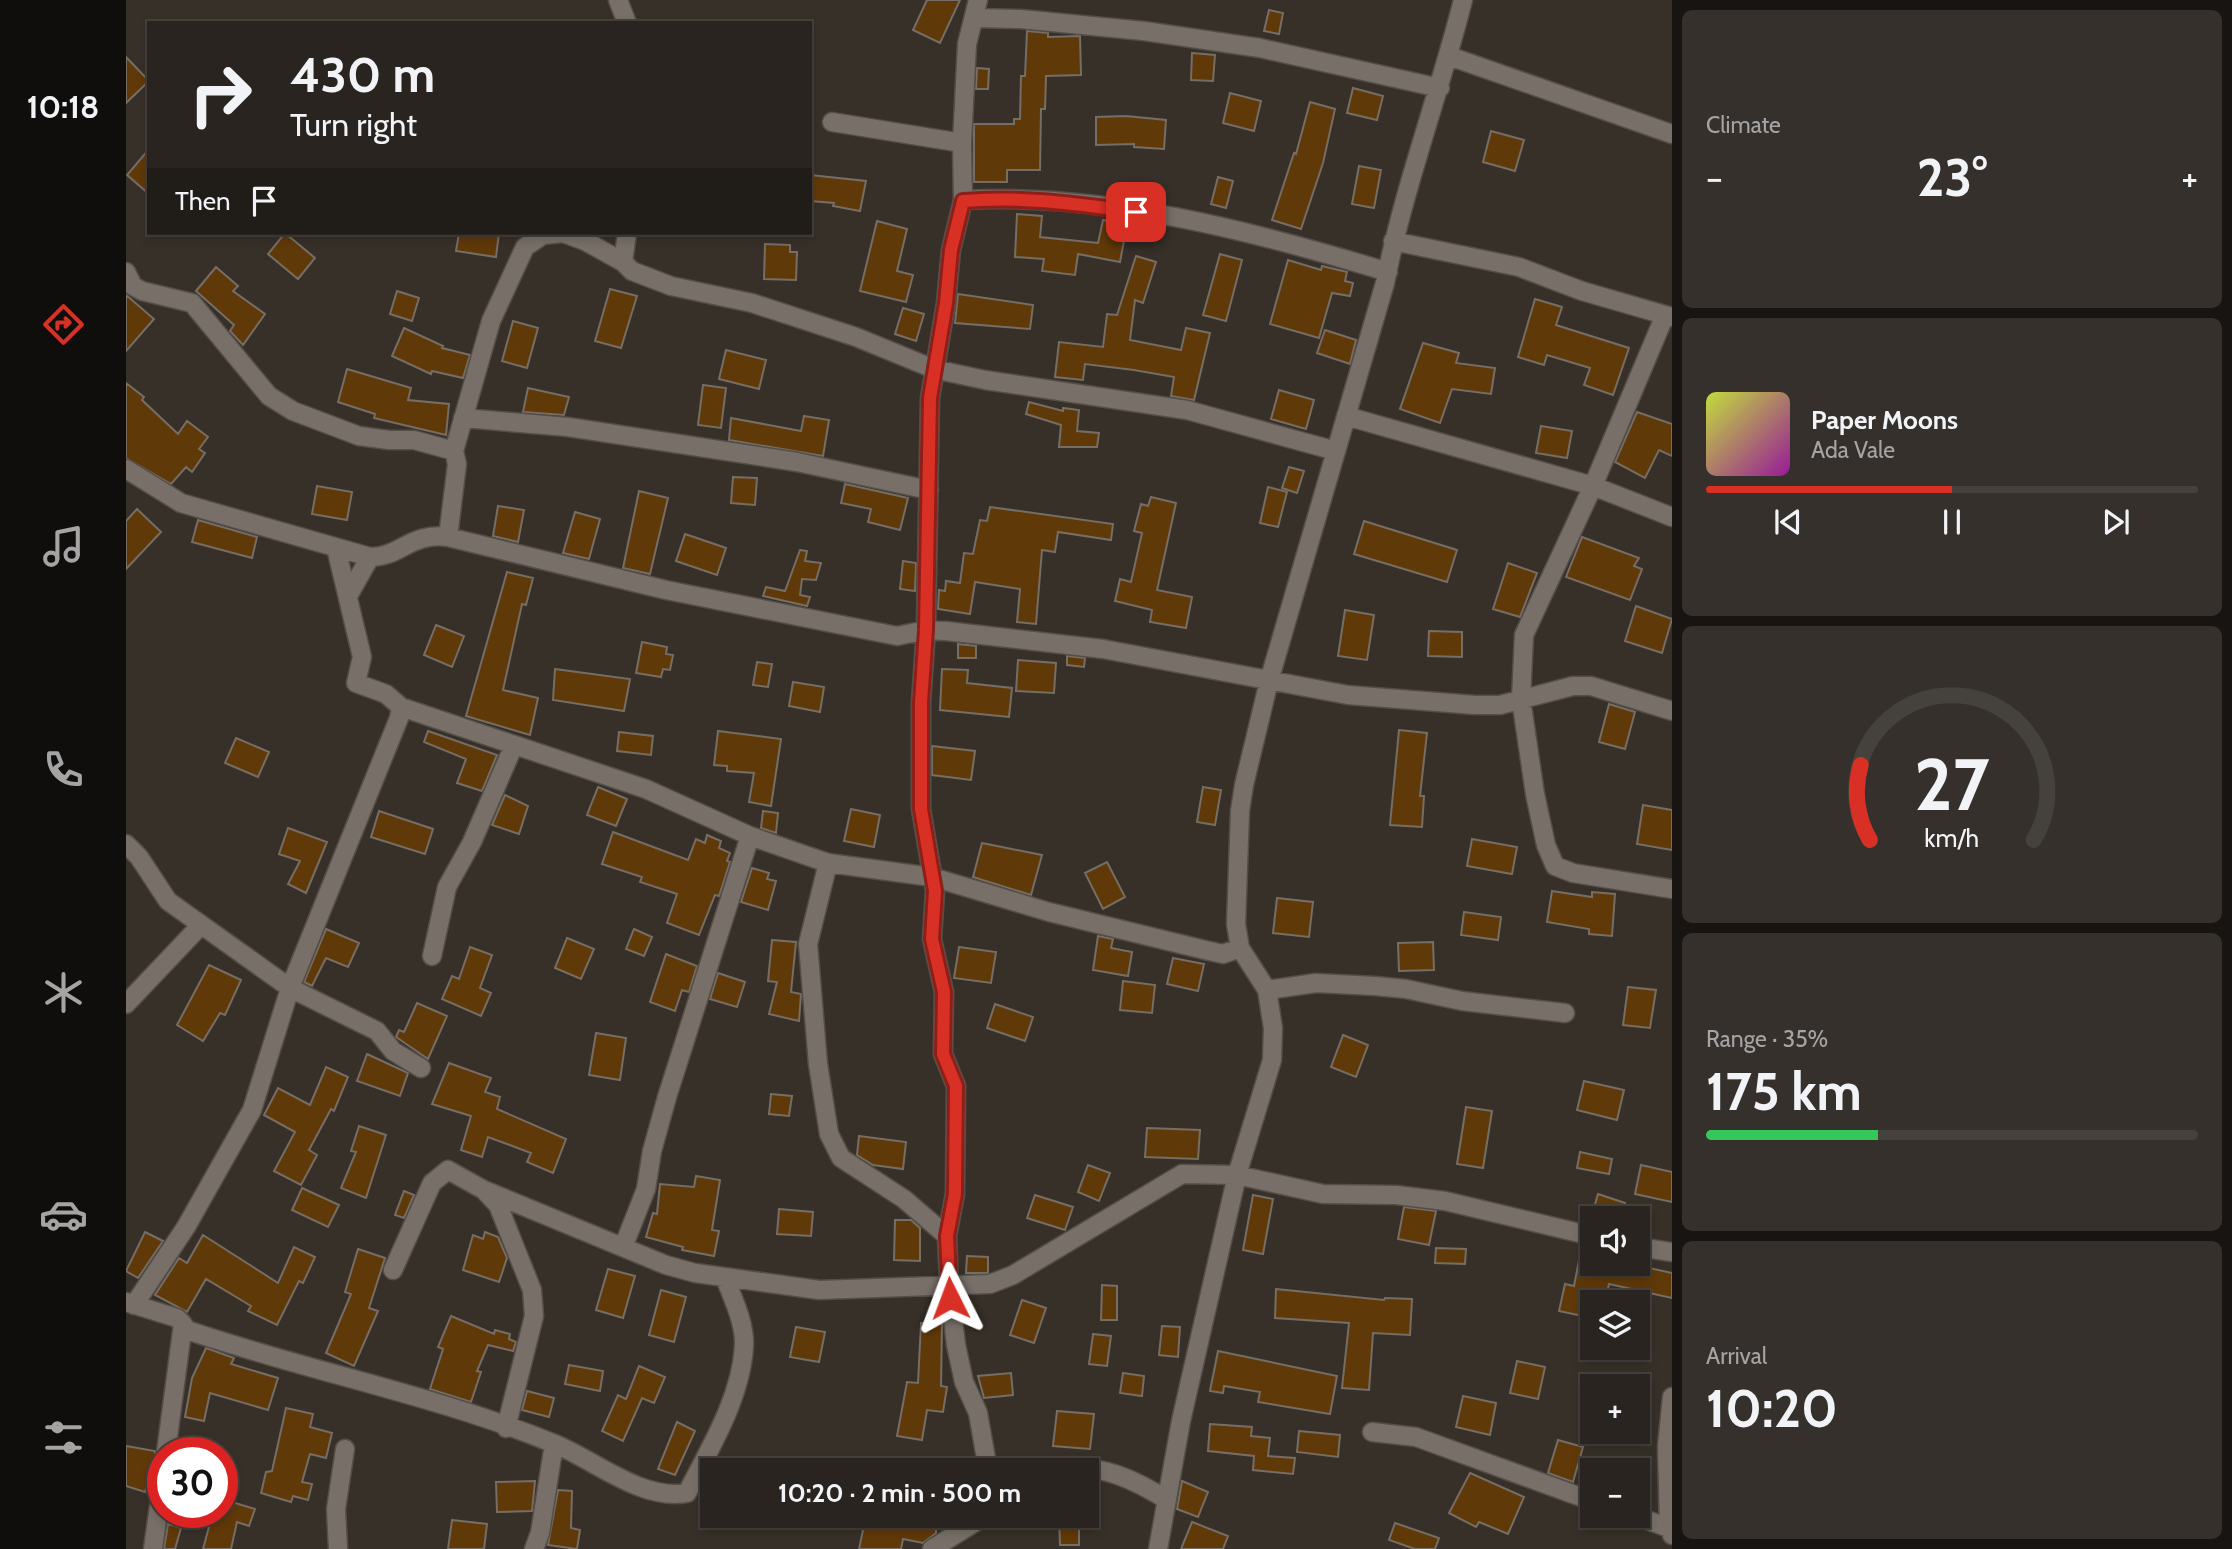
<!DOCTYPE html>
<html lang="en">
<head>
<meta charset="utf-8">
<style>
	:root { --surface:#29241f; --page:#35302c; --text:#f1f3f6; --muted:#a5a4a4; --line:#45413d; --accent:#d93025 }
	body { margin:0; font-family:Cabin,sans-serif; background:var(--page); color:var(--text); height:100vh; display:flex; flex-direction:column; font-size:26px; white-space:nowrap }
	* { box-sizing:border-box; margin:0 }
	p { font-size:23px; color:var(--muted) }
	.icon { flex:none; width:38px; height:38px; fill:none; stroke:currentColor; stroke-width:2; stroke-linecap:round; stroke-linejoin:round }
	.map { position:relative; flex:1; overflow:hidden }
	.sheet { display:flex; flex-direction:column; gap:10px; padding:10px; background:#171411; width:560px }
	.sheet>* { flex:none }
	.banner { position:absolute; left:21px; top:21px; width:665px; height:214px; border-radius:0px; box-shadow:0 4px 10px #0003,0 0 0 2px var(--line); background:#29241f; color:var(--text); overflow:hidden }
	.fabs { position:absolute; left:1454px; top:1206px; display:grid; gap:14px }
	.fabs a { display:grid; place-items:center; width:70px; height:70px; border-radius:0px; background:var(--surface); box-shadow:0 4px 10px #0003,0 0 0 2px var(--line); font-size:35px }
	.speed { position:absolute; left:21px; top:1437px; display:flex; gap:14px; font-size:35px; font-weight:700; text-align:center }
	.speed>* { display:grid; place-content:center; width:91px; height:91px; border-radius:50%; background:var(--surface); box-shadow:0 4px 10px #0003,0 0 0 2px var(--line); line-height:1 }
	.speed .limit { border:10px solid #d22; background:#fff; color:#111 }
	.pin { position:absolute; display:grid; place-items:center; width:60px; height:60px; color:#fff; margin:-30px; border-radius:14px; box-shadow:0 4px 10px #0006 }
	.me { position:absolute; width:77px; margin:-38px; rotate:357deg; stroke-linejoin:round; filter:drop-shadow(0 0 5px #0008) }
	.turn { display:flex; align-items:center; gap:24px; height:147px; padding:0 28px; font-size:32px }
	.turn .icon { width:91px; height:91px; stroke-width:2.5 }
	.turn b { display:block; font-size:49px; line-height:60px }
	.then { display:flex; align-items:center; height:66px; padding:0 28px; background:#0003; gap:14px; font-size:26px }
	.big { font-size:52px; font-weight:700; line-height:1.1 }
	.sheet .widget { flex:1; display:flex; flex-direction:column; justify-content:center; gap:10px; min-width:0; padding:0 24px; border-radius:10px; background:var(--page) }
	.sheet .dial { align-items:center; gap:0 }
	.dial svg { height:182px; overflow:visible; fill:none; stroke:var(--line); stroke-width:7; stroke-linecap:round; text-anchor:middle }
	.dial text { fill:var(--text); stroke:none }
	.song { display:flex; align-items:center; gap:21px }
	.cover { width:84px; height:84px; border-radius:10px; background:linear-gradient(135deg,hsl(70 70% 55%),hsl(300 70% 35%)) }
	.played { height:7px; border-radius:4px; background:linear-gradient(90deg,var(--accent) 50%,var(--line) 50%) }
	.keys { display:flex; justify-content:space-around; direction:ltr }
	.heat { display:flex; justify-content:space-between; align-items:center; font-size:38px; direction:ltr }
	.charge { height:10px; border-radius:5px; background:linear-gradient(90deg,#34c759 35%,var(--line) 0) }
	.trip { position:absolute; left:574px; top:1458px; width:399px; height:70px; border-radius:0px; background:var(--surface); box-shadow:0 4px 10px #0003,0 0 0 2px var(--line); font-weight:700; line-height:70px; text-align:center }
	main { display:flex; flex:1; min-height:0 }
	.menu { display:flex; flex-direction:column; width:126px; justify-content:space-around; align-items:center; background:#100e0c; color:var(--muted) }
	.menu .icon { width:49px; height:49px }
	.menu .on { color:var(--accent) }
	.menu b { font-size:32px; color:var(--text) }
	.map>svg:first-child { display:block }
	.building { fill:#603908; stroke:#766d65; stroke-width:2 }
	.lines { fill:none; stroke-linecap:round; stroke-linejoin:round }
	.minor-casing { stroke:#544e48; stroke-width:21 }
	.minor { stroke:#787068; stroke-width:18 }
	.route-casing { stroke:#8d1f18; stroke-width:18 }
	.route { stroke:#d93025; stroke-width:12 }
</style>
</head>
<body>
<main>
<nav class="menu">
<b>10:18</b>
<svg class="icon on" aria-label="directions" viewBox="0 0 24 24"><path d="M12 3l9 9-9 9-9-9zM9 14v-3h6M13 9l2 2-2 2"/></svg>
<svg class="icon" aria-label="music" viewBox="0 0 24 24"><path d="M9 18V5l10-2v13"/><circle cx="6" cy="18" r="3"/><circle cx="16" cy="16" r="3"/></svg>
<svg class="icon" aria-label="phone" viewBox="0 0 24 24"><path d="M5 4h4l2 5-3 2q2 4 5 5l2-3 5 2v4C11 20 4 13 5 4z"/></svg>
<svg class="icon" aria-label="climate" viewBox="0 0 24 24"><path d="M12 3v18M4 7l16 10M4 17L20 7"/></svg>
<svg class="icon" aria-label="car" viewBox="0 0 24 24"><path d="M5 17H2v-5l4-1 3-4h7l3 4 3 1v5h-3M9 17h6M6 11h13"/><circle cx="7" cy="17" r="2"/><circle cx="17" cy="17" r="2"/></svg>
<svg class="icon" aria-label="filters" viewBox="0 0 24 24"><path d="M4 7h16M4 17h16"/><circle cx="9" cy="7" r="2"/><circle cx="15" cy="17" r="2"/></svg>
</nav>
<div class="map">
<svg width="1546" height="1549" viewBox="0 0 1546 1549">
	<rect width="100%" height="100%" fill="#373029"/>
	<path class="building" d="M801 0H834L814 43 787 30Z
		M1143 10 1157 13 1153 34 1138 31Z
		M901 31 922 33V37L954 36 955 75 920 76 919 109H915L914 170H881V182H848V124H888V119H894L895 76H899Z
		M1066 53 1089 55 1087 81 1065 80Z
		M0 57 23 81 0 103Z
		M851 68 863 69 862 89H850Z
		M1227 88 1257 96 1251 120 1221 113Z
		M1104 93 1135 101 1128 131 1097 123Z
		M1184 102 1209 109 1197 163 1175 229 1146 220 1168 153 1170 154Z
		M1000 116 1040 120 1038 149 1008 147V144L970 145V117Z
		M1365 131 1398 140 1389 171 1357 162Z
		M23 149V194L1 175Z
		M1233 166 1255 170 1248 208 1226 204Z
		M684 175 740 181 734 211 707 206 708 203 684 201Z
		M1092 177 1107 181 1100 208 1085 204Z
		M891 214 916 216 914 237 972 243 977 220 1001 225 994 262 952 254 949 275 916 271 918 259 889 257Z
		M751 221 781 229 771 271 787 275 780 302 734 291Z
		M159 233 189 258 172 279 142 254Z
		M333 233H373L370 257 330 251Z
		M639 244 664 245V252H671L670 280 638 279Z
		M1094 254 1116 260 1100 321 1077 315Z
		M1010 256 1030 262 1017 303 1009 300 1004 340 1055 350 1060 328 1084 333 1068 400 1045 396 1048 377 1008 370 959 364 957 380 929 377 933 342 977 347 981 314 991 315Z
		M1162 260 1195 270 1196 266 1221 272 1219 281 1227 283 1224 296 1206 293 1193 338 1144 324Z
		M90 267 112 286 107 291 139 314 117 345 104 331 108 325 70 291Z
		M484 289 511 296 495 348 469 341Z
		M271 291 293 298 286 321 264 314Z
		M832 294 907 305 904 329 829 323Z
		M0 295 28 319 0 351Z
		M1409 299 1436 307 1430 325 1503 348 1487 395 1458 385 1464 368 1421 355 1418 365 1392 357Z
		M777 308 798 314 790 341 769 334Z
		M387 321 412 328 401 368 376 361Z
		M278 328 317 346 316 348 344 355 337 378 306 371 305 374 266 356Z
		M1199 330 1230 340 1224 364 1191 353Z
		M1297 343 1333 353 1330 363 1369 368 1365 394 1326 389 1314 423 1274 409Z
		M600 350 640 360 633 389 593 379Z
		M221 369 285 388 282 400 323 404 320 435 248 418 249 414 212 402Z
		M0 383 18 397 16 400 52 434 61 421 82 437 73 449 79 453 66 472 60 467 45 484 0 458Z
		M577 385 600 388 595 428 572 425Z
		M402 388 443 397 438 415 397 412Z
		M1153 390 1188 400 1180 429 1145 419Z
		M903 402 937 411V408L953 410 951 431 973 433 971 447H933L935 425 900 414Z
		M1511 412 1546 424V456L1533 450 1519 478 1489 462Z
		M678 416 703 420 697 456 603 440 605 418 675 431Z
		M1415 426 1446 431 1441 458 1410 453Z
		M1163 467 1178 471 1171 493 1156 488Z
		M607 477 631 478 629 505 605 503Z
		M719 484 782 498 774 530 742 522 745 509 715 503Z
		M191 486 226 492 221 520 186 514Z
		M1142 487 1161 492 1152 527 1134 523Z
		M513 491 542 498 524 574 497 568Z
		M1025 497 1050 503 1031 590 1066 597 1060 628 1024 622 1026 610 989 601 994 579 1005 582 1016 533 1008 531 1015 504 1022 506Z
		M372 506 398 510 392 542 367 536Z
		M864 507 987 524 985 540 932 532 929 552 916 550 910 624 891 622 894 589 849 582 844 614 812 609 813 590 819 591 820 581 834 583 838 553 847 554 854 520 861 521Z
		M11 509 35 532 0 569V521Z
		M449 512 474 519 463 559 437 553Z
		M72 520 131 537 126 558 66 542Z
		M1238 521 1331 550 1321 582 1228 554Z
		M559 534 600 548 591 575 550 561Z
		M1456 537 1513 558 1508 566 1516 569 1504 600 1440 577Z
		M674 550 681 551 679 561 695 563 690 580 676 579 674 595 684 597 681 606 637 596 640 587 659 591Z
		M777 561 790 563 789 591 774 589Z
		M1382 563 1411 573 1394 617 1367 609Z
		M381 572 407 578 400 605 396 604 377 690 412 698 404 735 340 716Z
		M1510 606 1546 619 1536 653 1499 641Z
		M1219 610 1248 615 1241 660 1212 656Z
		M310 625 338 636 326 667 298 655Z
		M1303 631 1336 632V657L1302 656Z
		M516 642 541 647 540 654 547 655 544 670 537 669 535 677 510 673Z
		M832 644 850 646V658H832Z
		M941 656 959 658 958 667 941 665Z
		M892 660 930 663 928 693 890 691Z
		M631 662 646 664 642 687 627 685Z
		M429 669 504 679 498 711 427 700Z
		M816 669 842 670 841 683 886 688 883 717 814 710Z
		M667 682 698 687 694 712 663 706Z
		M1483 704 1509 712 1499 749 1473 742Z
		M1273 730 1301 733 1294 796H1298L1296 827 1264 825Z
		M302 731 371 755 356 791 331 783 340 759 298 742Z
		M592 731 655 739 645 806 623 802 628 773 601 771V766L588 765Z
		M493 732 527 736 525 755 491 751Z
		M110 738 143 752 132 777 99 763Z
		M806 746 849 751 845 780 806 775Z
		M472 787 501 799 490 826 461 815Z
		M1077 787 1095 790 1089 825 1071 822Z
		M379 795 402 806 393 834 366 825Z
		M1517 805 1546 810V850L1511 844Z
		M725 809 754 815 748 847 718 841Z
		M253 811 307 829 299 854 245 837Z
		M637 811 652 813 650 833 635 828Z
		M162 828 201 842 180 893 162 884 174 861 153 854Z
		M487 832 562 860 570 839 579 843 581 835 595 841 593 848 604 853 601 861 604 862 593 896 589 895 573 935 541 923 551 894 514 882 516 877 476 864Z
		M1346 839 1391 847 1386 874 1341 866Z
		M856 843 916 855 905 895 847 877Z
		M981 862 999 897 977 909 959 873Z
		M626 868 643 873 641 879 650 881 642 910 615 902Z
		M1426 891 1466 897V892L1489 894 1486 936 1463 934V929L1421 922Z
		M1151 898 1187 902 1183 937 1147 933Z
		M1338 912 1375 917 1372 940 1335 935Z
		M200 929 233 943 222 967 200 958 186 986 178 982Z
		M508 929 526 937 518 956 500 949Z
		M972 936 987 939 985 948 1006 952 1002 976 967 970Z
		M441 938 468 949 455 979 429 968Z
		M646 940 670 942 665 992 675 994 673 1021 643 1014 651 982 642 981Z
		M1307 942 1308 970 1273 971 1272 943Z
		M344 947 366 955 354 988 365 993 355 1016 316 999 326 976 333 979Z
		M833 947 870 952 865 983 828 978Z
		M540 954 571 966 563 992 556 990 549 1011 524 1002Z
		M1047 958 1078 964 1072 991 1041 984Z
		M83 965 115 980 99 1015 94 1013 77 1041 51 1025Z
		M592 973 619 982 611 1007 584 999Z
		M997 981 1029 985 1026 1013 994 1010Z
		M1502 987 1530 990 1524 1028 1497 1025Z
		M291 1003 321 1016 302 1059 270 1037 273 1030 278 1032Z
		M869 1004 907 1017 899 1041 861 1028Z
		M470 1033 500 1038 494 1080 463 1075Z
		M1217 1035 1242 1045 1230 1077 1205 1067Z
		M241 1054 282 1073 274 1096 231 1081Z
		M323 1063 365 1078 359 1092 374 1097 371 1109 440 1139 427 1173 401 1162 405 1153 362 1137 356 1157 335 1150 345 1116 306 1104Z
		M200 1067 222 1077 208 1111 205 1109 183 1150 191 1155 175 1185 148 1171 169 1132 138 1115 152 1088 184 1105Z
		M1458 1081 1498 1090 1491 1120 1451 1110Z
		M645 1094 666 1096 663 1116 643 1114Z
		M1340 1107 1366 1111 1357 1168 1331 1164Z
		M233 1126 260 1135 240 1198 215 1188 230 1152 225 1151Z
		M1021 1128 1074 1130 1072 1159 1019 1157Z
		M733 1136 780 1142 777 1169 747 1165 731 1155Z
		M1454 1152 1486 1159 1483 1174 1451 1168Z
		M962 1165 984 1173 973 1201 952 1192Z
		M1515 1165 1546 1172V1202L1509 1194Z
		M570 1176 594 1180 586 1230 593 1231 588 1256 556 1250 557 1247 520 1237 527 1213 531 1214 534 1184 568 1187Z
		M176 1188 213 1205 202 1227 166 1210Z
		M278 1191 288 1195 278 1218 269 1215Z
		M1472 1194 1499 1203 1495 1218H1465Z
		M909 1195 947 1207 939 1230 901 1218Z
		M1127 1195 1147 1199 1137 1254 1117 1250Z
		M1278 1207 1310 1211 1303 1245 1272 1239Z
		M653 1209 687 1212 685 1236 651 1234Z
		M769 1220H785L794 1228V1261L768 1260Z
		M19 1232 37 1241 12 1278 0 1271Z
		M359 1232 372 1237 381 1258 373 1282 337 1270 347 1235 357 1239Z
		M77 1235 152 1283 168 1247 189 1257 177 1283 173 1281 151 1325 122 1311 125 1306 80 1279 61 1312 29 1295 53 1258 61 1263Z
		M1456 1245 1466 1247V1264H1505L1546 1273V1298L1483 1284 1479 1302H1466V1318L1433 1311 1439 1284 1448 1286Z
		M1310 1248 1340 1249 1339 1264 1309 1263Z
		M232 1249 259 1258 243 1308 252 1311 228 1366 200 1353 225 1294 219 1292Z
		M841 1256 862 1257V1273H840Z
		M482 1269 509 1276 497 1318 470 1310Z
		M976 1285 991 1286V1320H975Z
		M1150 1289 1258 1300 1259 1298 1286 1299 1284 1335 1247 1333 1243 1390 1216 1388 1223 1323 1149 1318Z
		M535 1290 560 1297 548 1342 523 1335Z
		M896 1300 920 1308 908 1343 884 1335Z
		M325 1316 368 1334 369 1330 384 1334 383 1339 390 1342 387 1351 362 1345 351 1371 355 1372 345 1402 304 1389 317 1349 312 1347Z
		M795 1323 816 1324 815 1386 821 1387 817 1412 801 1410 796 1440 771 1436 781 1382 792 1383Z
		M1036 1326 1054 1327 1052 1357 1033 1355Z
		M670 1327 699 1332 693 1362 664 1357Z
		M967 1334 985 1336 981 1366 963 1364Z
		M80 1348 108 1358 105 1364 152 1378 142 1410 84 1393 78 1421 59 1417 66 1378Z
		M1092 1351 1211 1376 1204 1414 1132 1402 1134 1392 1098 1386 1097 1393 1084 1391Z
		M1391 1361 1419 1367 1412 1399 1384 1393Z
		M443 1365 477 1371 474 1391 439 1384Z
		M513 1366 539 1377 528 1403 516 1398 497 1441 476 1431 492 1395 500 1399Z
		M885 1373 887 1395 858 1398 852 1376Z
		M997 1373 1018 1376 1016 1396 994 1393Z
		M401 1391 428 1398 423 1417 396 1410Z
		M1337 1396 1370 1403 1364 1435 1330 1427Z
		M160 1408 187 1414 184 1427 206 1433 200 1458 184 1454 176 1482 186 1484 182 1500 167 1496 165 1502 135 1493 140 1472 146 1471Z
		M931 1411 968 1414 964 1449 927 1446Z
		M551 1422 569 1431 549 1475 532 1469Z
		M1084 1424 1126 1427 1125 1436 1144 1438 1142 1456 1169 1458 1167 1474 1127 1470 1128 1456 1082 1451Z
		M1173 1431 1214 1435 1212 1457 1171 1452Z
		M1432 1440 1457 1447 1447 1482 1422 1473Z
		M0 1446 29 1451 30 1457 19 1492 0 1486Z
		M1344 1473 1398 1497 1382 1534 1353 1522 1350 1527 1323 1513Z
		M409 1481 406 1511 371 1512 370 1482Z
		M1056 1481 1082 1492 1072 1517 1051 1509Z
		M432 1490 446 1491 445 1528 454 1530 451 1549 422 1545Z
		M96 1499 129 1509 123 1526 111 1522 105 1549H77L87 1512H96Z
		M740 1516 810 1529V1533L797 1543 777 1539 775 1549H733Z
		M933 1516H953V1545H934Z
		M326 1520 361 1524 358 1549H322Z
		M1066 1522 1102 1536 1097 1549H1055Z
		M1269 1523 1313 1538 1309 1549H1289L1263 1540Z
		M42 1524 55 1528 49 1549H38Z"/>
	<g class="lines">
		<defs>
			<path id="minor" d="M492 0 501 23
				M848 18 894 19 1018 31 1134 48 1314 88
				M1323 56 1546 134
				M706 122 836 143
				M837 200C978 192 1127 231 1262 272
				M1267 241 1393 267 1456 291 1546 317
				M497 262 501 233
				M0 272 7 286 16 291 66 303 143 396 167 411 233 436 263 440H288L328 451 331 464 322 537
				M1539 315 1467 486 1398 635 1395 699 1409 794 1420 845 1429 866 1447 873 1546 889
				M1220 416 1467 486 1546 517
				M337 418 442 427 671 462 803 490
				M328 451 365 321 399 247 417 235 437 233 459 241 497 262 506 271 545 286 626 303 730 337 808 369 859 380 1061 410 1210 451
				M0 469 55 503 244 557C275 557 284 532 322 537L540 590 771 636 800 630 820 631 977 649 1222 695 1349 705H1374L1447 686H1465L1546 711
				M222 596 244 557
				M275 707 520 789 624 836 702 863 682 944 692 1064 703 1134 715 1158 778 1199 821 1236 823 1284 830 1345 838 1382 852 1413 862 1470
				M0 844 13 857 42 901 164 988 251 1031 267 1051 295 1068
				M702 863 806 877 923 912 1079 950 1097 954 1114 948
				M306 956 321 887 346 842 388 745
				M1141 990 1190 983 1249 986 1280 989 1336 1001 1439 1013
				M0 1004 75 925
				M358 1190 540 1265 569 1273 693 1290 864 1284 887 1275 1056 1174 1111 1175 1197 1194 1270 1195 1319 1201 1466 1236
				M821 1236 829 1194 830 1086 817 1054 818 992 806 939 809 891 795 809V702L800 630 804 398 820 303 825 250 837 200 836 143 841 44 852 0
				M498 1245 520 1189 526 1151 541 1097 624 836
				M1512 1247 1546 1252
				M267 1270 306 1183 322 1170 358 1190 372 1205 406 1290 408 1316 380 1428
				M0 1302 51 1318 57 1324 40 1452
				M8 1305 60 1227 126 1110 164 988 273 718 275 707 260 694 230 683 236 657 210 548
				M58 1329C180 1371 310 1395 429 1444 470 1461 516 1501 561 1493 584 1448 615 1398 618 1346 619 1323 607 1299 599 1278
				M1246 1432 1290 1437 1466 1501
				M937 1470C973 1462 1011 1481 1041 1500
				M1510 1516 1543 1528 1546 1535
				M1543 1528 1541 1446 1546 1397
				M27 1549 37 1477
				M212 1549 210 1509 219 1449
				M408 1549 414 1533 428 1444
				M806 1549 859 1516
				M1032 1549 1055 1421 1111 1175 1146 1060 1147 1028 1141 990 1114 948 1110 924 1114 811 1118 785 1143 681 1259 283C1278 187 1313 95 1337 0"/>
		</defs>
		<use href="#minor" class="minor-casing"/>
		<use href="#minor" class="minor"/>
	</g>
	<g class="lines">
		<defs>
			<path id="route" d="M824 1298 821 1236 829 1194 830 1086 817 1054 818 992 806 939 809 891 795 809V702L800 630 804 398 820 303 825 250 837 201C896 196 952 204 1010 212"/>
		</defs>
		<use href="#route" class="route-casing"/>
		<use href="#route" class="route"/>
	</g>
</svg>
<div class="fabs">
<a><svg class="icon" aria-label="sound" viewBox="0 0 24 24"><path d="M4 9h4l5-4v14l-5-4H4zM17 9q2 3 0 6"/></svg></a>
<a><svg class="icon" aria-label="layers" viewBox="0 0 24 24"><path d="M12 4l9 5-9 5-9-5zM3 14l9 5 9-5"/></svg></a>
<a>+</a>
<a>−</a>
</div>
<div class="speed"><div class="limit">30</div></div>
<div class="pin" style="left:1010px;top:212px;background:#d93025"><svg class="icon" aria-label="arrive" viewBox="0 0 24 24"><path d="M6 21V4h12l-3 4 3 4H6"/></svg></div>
<svg class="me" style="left:824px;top:1298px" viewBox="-20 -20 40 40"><path d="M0-17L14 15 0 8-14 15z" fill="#d93025" stroke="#fff" stroke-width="4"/></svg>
<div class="trip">10:20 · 2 min · 500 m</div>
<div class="banner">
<div class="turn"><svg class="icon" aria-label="right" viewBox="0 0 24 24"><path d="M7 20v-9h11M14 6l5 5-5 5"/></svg><div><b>430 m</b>Turn right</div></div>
<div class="then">Then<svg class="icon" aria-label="arrive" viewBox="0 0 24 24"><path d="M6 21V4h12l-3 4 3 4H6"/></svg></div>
</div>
</div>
<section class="sheet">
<div class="widget"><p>Climate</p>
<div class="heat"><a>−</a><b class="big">23°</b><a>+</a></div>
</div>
<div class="widget">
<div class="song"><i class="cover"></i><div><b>Paper Moons</b><p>Ada Vale</p></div></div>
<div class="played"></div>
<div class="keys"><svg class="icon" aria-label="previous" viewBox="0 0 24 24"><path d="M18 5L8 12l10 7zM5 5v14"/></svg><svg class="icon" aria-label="pause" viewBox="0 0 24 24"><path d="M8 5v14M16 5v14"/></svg><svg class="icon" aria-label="next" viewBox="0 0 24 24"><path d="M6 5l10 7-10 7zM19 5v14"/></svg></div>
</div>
<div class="widget dial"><svg viewBox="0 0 100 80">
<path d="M14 69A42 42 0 1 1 86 69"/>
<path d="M14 69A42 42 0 0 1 10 36" stroke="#d93025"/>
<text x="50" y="56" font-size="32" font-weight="700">27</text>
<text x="50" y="72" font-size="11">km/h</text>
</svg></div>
<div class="widget"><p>Range · 35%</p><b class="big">175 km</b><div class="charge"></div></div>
<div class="widget"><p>Arrival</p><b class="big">10:20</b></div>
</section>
</main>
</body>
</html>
